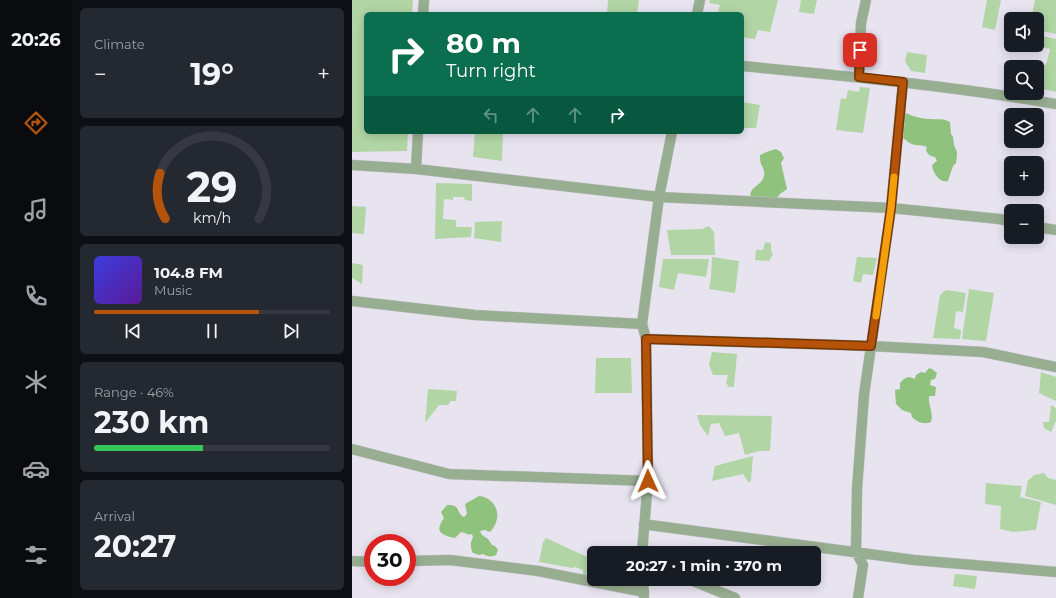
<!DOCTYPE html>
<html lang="en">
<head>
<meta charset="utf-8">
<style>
	:root { --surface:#171b24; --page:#242831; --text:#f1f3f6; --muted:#9ea1a6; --line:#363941; --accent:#b45309 }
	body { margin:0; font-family:Montserrat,sans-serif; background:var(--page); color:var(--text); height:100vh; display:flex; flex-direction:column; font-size:15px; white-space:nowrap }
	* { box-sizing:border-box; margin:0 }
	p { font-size:13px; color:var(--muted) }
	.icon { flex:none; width:22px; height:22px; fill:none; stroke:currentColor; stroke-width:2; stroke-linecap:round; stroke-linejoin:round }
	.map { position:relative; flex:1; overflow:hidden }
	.drawer { display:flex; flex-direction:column; gap:8px; padding:8px; background:#0d0f14; width:280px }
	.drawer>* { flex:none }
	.top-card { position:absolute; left:12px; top:12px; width:380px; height:122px; border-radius:6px; box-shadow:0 2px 10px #0003; background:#0b6e4f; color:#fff; overflow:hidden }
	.tools { position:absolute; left:652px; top:12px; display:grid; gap:8px }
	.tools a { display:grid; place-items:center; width:40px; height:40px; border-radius:6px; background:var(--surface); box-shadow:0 2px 10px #0003; font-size:20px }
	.speed { position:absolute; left:12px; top:534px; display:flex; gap:8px; font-size:20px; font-weight:700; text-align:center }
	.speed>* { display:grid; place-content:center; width:52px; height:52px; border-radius:50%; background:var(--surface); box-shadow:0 2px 10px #0003; line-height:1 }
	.speed .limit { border:6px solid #d22; background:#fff; color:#111 }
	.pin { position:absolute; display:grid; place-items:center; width:34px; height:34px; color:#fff; margin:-17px; border-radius:8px; box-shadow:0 2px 6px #0006 }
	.me { position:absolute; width:44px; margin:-22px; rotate:359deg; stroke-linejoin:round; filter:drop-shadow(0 0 3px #0008) }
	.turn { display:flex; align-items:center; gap:14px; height:84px; padding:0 16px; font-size:18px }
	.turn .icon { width:52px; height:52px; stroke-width:2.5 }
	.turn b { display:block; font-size:28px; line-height:34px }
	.lanes { display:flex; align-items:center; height:38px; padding:0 16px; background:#0003; justify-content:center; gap:20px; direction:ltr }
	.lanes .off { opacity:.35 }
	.big { font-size:30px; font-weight:700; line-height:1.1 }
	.drawer .tile { flex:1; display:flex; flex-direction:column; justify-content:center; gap:6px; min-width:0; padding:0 14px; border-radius:6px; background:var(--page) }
	.drawer .dial { align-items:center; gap:0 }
	.dial svg { height:104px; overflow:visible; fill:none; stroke:var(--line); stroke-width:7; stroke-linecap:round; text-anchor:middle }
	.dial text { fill:var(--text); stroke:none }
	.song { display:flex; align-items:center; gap:12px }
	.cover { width:48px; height:48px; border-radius:6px; background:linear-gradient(135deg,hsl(240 70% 55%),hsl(270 70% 35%)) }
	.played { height:4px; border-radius:2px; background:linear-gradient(90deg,var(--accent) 70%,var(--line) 70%) }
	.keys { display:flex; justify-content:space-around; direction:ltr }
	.heat { display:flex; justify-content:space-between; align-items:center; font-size:22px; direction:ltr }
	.charge { height:6px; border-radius:3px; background:linear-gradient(90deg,#34c759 46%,var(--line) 0) }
	.trip { position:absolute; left:235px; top:546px; width:234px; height:40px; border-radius:6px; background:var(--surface); box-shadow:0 2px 10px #0003; font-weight:700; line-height:40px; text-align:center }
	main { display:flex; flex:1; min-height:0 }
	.tabs { display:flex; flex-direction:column; width:72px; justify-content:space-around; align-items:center; background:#090b0e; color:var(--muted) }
	.tabs .icon { width:28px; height:28px }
	.tabs .active { color:var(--accent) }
	.tabs b { font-size:18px; color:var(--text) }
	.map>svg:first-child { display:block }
	.green { fill:#b1d5a5 }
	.forest { fill:#8fc27d }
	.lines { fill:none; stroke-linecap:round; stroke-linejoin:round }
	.minor-casing { stroke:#c5c2cd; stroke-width:11 }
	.minor { stroke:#98ae90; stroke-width:10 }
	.route-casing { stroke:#753606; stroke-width:10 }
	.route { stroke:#b45309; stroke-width:7 }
	.slow { stroke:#f59e0b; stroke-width:7 }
</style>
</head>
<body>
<main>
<nav class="tabs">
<b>20:26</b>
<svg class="icon active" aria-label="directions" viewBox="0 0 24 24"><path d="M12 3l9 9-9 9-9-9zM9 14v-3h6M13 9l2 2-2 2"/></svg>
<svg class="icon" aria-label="music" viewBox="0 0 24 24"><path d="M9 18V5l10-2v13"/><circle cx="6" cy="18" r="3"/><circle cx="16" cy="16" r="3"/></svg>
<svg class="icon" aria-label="phone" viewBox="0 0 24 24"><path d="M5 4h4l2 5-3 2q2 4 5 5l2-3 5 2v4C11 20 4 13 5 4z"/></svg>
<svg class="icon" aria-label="climate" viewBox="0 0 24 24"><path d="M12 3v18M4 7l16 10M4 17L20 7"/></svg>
<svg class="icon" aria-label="car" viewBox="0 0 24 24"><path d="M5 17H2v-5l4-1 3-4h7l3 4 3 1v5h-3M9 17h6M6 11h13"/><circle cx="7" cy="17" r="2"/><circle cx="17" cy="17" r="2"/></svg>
<svg class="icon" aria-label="filters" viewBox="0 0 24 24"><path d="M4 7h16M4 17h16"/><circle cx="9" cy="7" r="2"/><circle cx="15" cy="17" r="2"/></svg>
</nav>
<section class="drawer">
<div class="tile"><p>Climate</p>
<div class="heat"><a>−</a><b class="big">19°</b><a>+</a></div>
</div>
<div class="tile dial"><svg viewBox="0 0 100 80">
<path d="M14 69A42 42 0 1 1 86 69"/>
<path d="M14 69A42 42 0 0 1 10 34" stroke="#b45309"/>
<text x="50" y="56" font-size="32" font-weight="700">29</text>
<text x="50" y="72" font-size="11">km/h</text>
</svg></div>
<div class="tile">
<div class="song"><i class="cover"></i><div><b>104.8 FM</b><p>Music</p></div></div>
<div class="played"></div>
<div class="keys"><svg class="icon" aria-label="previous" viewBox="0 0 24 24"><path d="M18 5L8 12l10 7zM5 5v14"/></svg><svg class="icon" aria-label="pause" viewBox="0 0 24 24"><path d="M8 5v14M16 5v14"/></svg><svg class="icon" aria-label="next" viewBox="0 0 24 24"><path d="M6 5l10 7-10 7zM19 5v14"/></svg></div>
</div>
<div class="tile"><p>Range · 46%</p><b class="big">230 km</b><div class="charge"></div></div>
<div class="tile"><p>Arrival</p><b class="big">20:27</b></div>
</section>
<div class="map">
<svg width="704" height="598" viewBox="0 0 704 598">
	<rect width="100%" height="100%" fill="#e7e4f0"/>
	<path class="green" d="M0 0H61L60 14H14V132H56L55 151 0 152Z
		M256 0H287L285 14H255Z
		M358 0H426L418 32 406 30 403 39 390 37V14H373V13L366 11 368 5 357 3Z
		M449 0H465L462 14 447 12Z
		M635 0H649L643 30 630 27Z
		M683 0H704V34L685 30V19H679Z
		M685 35 704 39V92L685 88V67H667L669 60 694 65 698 49 681 45H685Z
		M555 52 575 55 573 73 559 71 553 61Z
		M508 87 518 88 511 133 484 130 489 98 494 99 496 90 507 92Z
		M390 102 408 105 404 128H390Z
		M123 132H151L150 161 121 157Z
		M84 183 120 184V201L113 200 112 197H101V200L92 199 91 219 104 220V227H120L119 237 83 239Z
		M0 206 14 207 12 234 0 233Z
		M150 221 149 242 122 238 123 222Z
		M357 226 362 232 363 255H319L315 230 350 229Z
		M413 242 419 243V250L421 254 417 261 403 260 404 250H411Z
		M360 257 387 261 383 293 357 289 359 277Z
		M505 257 525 258 521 275 511 274 509 283 501 281Z
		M311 259H357L354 277 326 273 322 290 307 287Z
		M0 263 11 265 10 284 0 278Z
		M617 289 642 293 634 341 610 339Z
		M594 290 614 293 611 312 604 311 602 328 609 330 608 339 581 338 588 295Z
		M360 352 385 354 382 387H377L374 383 376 375H361L357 365Z
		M244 358H279L280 393H243Z
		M689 372 704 377V401L687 393Z
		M76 389 105 391 104 401H99L96 405H87L73 423Z
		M699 405 704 408V421L699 432 692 428 691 422H697Z
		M345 415 420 416 418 451H407L393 455 387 433 373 436 367 423 359 424 356 436 348 425Z
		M401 456 399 480 397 483 391 474 360 481 363 466Z
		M692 473 696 478 704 480V505L673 496 676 480 678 479 682 475Z
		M634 483 670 486 668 497 689 502 684 530 661 532 648 529 649 506 633 504Z
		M194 538 242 560V577L231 575V570L223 567 220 568 187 562 191 542Z
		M603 574 625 576 623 589 601 586Z"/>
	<path class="forest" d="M554 113C562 117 571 119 579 119 586 120 591 118 598 122L599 134 601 137 602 145 605 152V155L604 163 601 166 596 181C587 183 582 174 580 166L582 163 585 161 583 157C578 156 576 155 574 150L575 147C571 145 569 146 564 145 559 145 555 141 551 138 551 132 553 129 550 123L552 116Z
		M424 149 429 152 432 158 429 163 435 189 428 194 424 200 399 199C395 187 410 186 412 176 413 171 411 168 409 164 408 161 408 158 408 155L417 151Z
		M577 368 580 369 585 373 583 379 579 380 578 385 584 387 583 396H577C576 406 582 413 579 422 572 425 565 422 560 417L559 413 550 410 544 404 543 390 548 389V383C553 377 556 376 563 379L564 375 569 372 573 373Z
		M127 496C146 498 151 519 138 532L133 530 128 531 130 535 136 539 140 545 143 546 146 550 144 555C139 557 136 557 131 554L127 555 121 553C118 547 118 543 121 537L120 534C116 536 113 532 109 532L103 538C89 535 82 532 92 518L89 512 95 505C109 504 103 512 112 517L115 514 113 504Z"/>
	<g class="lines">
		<defs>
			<path id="minor" d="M71 14 72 0
				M345 14 348 0
				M390 66C495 76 600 86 704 104
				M507 77 509 23 514 0
				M0 165 64 169 307 197 539 208 647 219 659 221
				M64 169 66 132
				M685 227 704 230
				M0 301 123 315 290 324
				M294 339 519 346 631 352 704 367
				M0 449 97 474 296 481
				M292 524 305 526 562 560 704 572
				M290 553 296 481 294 339 290 324 307 197 320 132
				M0 561 21 562
				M55 561 98 560 186 571 292 592
				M291 579 292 598
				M336 579 383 598
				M506 598 511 565 504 552 505 489 512 395 539 208 551 82"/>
		</defs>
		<use href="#minor" class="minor-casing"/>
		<use href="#minor" class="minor"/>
	</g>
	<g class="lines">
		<defs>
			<path id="route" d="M296 481 294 339 519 346 539 208 551 82 507 77 508 50"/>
		</defs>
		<use href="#route" class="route-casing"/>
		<use href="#route" class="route"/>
		<path class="slow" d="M524 316 539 208 542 177"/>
	</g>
</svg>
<div class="tools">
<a><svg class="icon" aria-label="sound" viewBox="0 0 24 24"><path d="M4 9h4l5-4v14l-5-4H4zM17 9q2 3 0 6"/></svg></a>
<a><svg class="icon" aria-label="search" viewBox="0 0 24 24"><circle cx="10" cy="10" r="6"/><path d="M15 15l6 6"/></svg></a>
<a><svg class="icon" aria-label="layers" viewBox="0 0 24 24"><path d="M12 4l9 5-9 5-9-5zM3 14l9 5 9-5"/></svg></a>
<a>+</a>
<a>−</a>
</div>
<div class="speed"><div class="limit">30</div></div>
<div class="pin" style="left:508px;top:50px;background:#d93025"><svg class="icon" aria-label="arrive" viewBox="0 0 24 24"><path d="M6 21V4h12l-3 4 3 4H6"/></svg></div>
<svg class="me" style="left:296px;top:481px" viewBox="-20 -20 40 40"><path d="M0-17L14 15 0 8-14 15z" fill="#b45309" stroke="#fff" stroke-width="4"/></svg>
<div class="trip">20:27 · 1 min · 370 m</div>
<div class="top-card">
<div class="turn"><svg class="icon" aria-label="right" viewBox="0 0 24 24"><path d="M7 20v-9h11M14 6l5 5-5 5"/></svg><div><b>80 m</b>Turn right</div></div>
<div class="lanes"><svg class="icon off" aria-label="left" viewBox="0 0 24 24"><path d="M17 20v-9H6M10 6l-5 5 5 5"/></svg><svg class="icon off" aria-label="ahead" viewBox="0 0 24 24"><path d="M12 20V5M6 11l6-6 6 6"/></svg><svg class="icon off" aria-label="ahead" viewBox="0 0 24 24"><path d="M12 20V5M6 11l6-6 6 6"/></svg><svg class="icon" aria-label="right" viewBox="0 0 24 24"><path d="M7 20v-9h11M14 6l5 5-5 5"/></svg></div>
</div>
</div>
</main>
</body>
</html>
